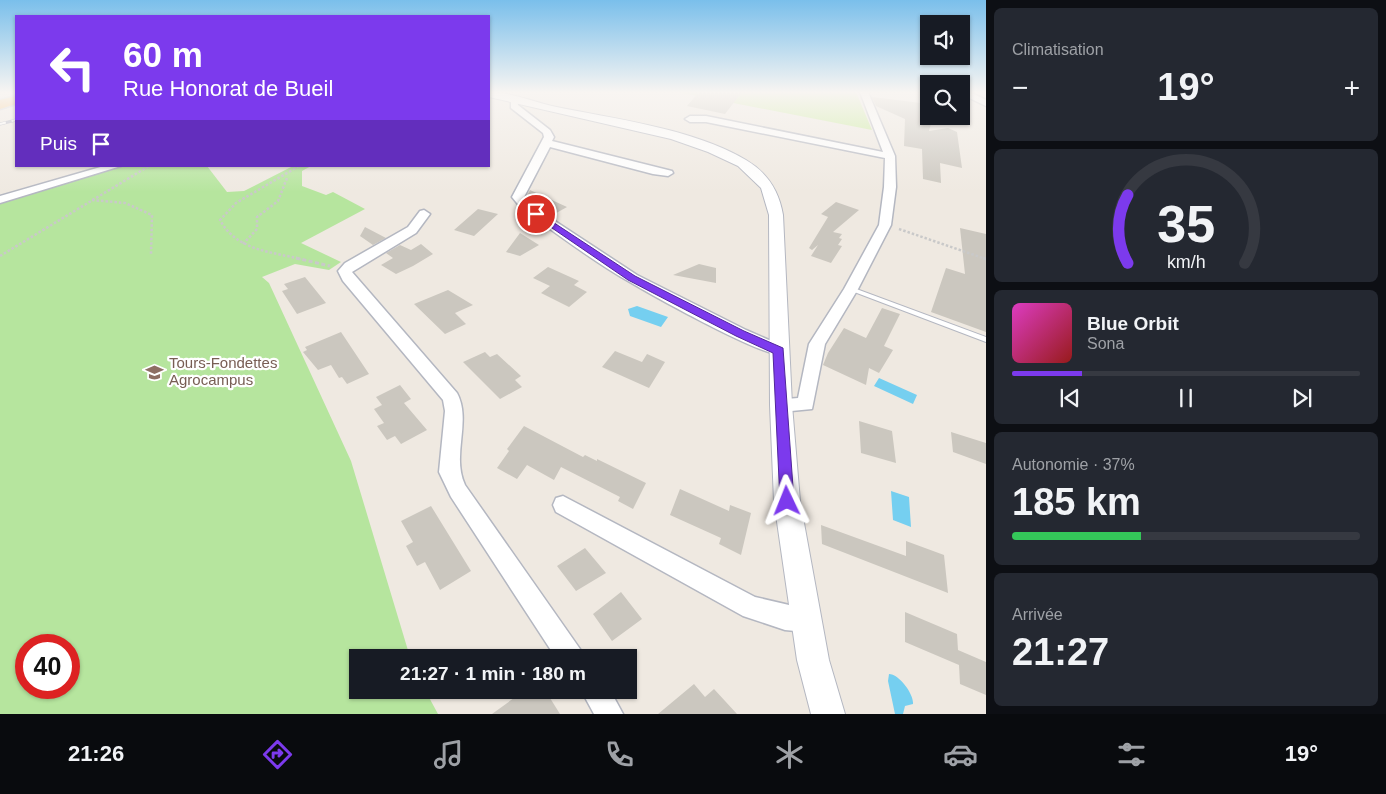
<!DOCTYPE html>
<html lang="fr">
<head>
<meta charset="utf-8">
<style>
	:root { --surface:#171b24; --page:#242831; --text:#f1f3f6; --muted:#9ea1a6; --line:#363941; --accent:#7c3aed }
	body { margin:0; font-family:Helvetica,sans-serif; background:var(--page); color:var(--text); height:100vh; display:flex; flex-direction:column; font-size:19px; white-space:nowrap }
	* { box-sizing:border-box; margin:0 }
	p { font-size:16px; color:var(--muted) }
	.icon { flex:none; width:28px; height:28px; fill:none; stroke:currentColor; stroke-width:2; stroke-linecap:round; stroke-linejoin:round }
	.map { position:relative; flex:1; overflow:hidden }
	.drawer { display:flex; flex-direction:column; gap:8px; padding:8px; background:#0d0f14; width:400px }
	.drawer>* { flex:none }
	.top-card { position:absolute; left:15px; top:15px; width:475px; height:152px; border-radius:0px; box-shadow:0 1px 4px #0004; background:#7c3aed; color:#fff; overflow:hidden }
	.fabs { position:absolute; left:920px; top:15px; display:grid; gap:10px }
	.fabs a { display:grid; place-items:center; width:50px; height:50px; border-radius:0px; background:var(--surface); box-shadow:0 1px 4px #0004; font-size:25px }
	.speed { position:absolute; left:15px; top:634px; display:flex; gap:10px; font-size:25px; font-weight:700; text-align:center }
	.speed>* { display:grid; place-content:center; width:65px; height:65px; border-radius:50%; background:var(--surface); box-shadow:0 1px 4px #0004; line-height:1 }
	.speed .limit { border:8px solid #d22; background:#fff; color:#111 }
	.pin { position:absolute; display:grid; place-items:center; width:42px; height:42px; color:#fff; margin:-21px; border:2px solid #fff; border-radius:50%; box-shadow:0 1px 5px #0007 }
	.me { position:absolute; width:55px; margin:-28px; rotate:358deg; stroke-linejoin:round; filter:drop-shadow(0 0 4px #0008) }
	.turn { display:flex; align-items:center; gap:18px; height:105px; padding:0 25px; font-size:22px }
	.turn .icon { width:65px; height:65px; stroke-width:2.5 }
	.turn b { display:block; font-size:35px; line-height:42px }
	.then { display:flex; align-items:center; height:48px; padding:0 25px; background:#0003; gap:10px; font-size:19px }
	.big { font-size:38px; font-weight:800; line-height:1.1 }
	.drawer .tile { flex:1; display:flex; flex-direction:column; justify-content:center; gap:8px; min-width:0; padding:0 18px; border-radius:8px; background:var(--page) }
	.drawer .dial { align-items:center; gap:0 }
	.dial svg { height:130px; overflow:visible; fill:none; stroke:var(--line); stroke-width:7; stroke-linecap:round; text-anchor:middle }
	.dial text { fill:var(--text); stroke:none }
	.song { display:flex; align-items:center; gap:15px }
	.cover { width:60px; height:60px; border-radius:8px; background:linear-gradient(135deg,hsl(310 70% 55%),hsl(0 70% 35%)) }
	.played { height:5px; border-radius:2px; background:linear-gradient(90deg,var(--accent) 20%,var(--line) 20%) }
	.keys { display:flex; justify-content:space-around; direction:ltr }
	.heat { display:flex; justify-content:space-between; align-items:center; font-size:28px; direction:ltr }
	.charge { height:8px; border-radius:4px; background:linear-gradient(90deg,#34c759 37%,var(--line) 0) }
	.trip { position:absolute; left:349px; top:649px; width:288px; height:50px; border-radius:0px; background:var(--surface); box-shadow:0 1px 4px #0004; font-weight:800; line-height:50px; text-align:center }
	.menu { display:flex; height:80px; justify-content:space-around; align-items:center; background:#090b0e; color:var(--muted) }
	.menu .icon { width:35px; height:35px }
	.menu .current { color:var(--accent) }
	.menu b { font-size:22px; color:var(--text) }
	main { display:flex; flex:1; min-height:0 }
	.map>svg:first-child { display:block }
	.green { fill:#b6e59e; fill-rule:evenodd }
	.pitch { fill:#c9ec9a }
	.water { fill:#75cff0 }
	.building { fill:#cbc7bf }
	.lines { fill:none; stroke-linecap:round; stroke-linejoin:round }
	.service-casing { stroke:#b4b7c1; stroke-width:2 }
	.minor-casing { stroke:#b4b7c1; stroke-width:3 }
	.tertiary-casing { stroke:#b4b7c1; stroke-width:2 }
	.trunk-casing { stroke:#c9c9c9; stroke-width:3 }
	.path-far1 { stroke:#c9c9c9; stroke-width:2.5; stroke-dasharray:2.5 2; stroke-linecap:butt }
	.path { stroke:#c9c9c9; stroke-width:3; stroke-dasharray:4 2.5; stroke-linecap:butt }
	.service { fill:#fff; fill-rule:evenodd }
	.minor { fill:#fff; fill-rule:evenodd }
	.tertiary { fill:#fff; fill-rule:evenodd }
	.trunk { fill:#f8ba60; fill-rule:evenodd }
	.rail-casing { stroke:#a3a6b8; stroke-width:3 }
	.rail { stroke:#fff; stroke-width:2; stroke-dasharray:6; stroke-linecap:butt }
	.route { fill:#7c3aed; stroke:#51269a }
	.labels { text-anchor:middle; stroke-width:4.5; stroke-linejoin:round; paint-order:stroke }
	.education-label { font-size:15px; fill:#785e54; stroke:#fff; text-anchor:start }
</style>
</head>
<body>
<main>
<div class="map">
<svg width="986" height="714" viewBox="0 0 986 714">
	<rect width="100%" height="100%" fill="#efe9e1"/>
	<path class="green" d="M118 166H207L227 192 244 191 293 166H311L302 171V186L326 195 333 192 365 209 301 243 341 262 329 270 295 264 262 277 269 283 351 461 410 657 358 658V690H425L438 714H0V201ZM26 645H69V688H26Z"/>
	<path class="pitch" d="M677 92H856L872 130Z"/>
	<path class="water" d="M637 306 668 317 661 327 630 316 628 309Z
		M879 378 917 395 913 404 874 386Z
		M891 491 909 497 911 527 893 520Z
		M889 674C899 674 914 694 913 704L905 706 903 714H895L888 681Z"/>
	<path class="building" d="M699 92H742L725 114 687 106Z
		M872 97 929 104V119L932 120 929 131 948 128 957 132 962 168 940 163 941 183 923 179 922 149 904 146 905 119 876 106Z
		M530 190 567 207 551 216 530 203 526 197Z
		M836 202 859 210 833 232 842 234 839 238 842 239 838 245 842 246 831 263 811 256 818 245 812 250 809 248 828 217 821 214Z
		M478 209 498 214 474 236 454 230Z
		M365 227 386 238 373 245 360 236Z
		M960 228 986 234V332L931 312 946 268 965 274Z
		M520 233 539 245 520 256 506 252Z
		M421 244 433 254 413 266 396 274 381 265 393 258 386 253 400 245 411 250Z
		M699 264 716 268V283L673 275Z
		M548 267 579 281 574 285 587 292 569 307 541 293 550 286 533 278Z
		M305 277 326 303 297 314 282 291 288 289 284 284Z
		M448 290 473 305 455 313 466 324 445 334 414 304Z
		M882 308 900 314 884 346 893 350 879 373 869 368 866 385 823 365 828 353 844 328 866 338Z
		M341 332 369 374 347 384 342 377 339 378 331 365 318 370 303 352 307 350 305 347Z
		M615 351 642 362 647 354 665 362 649 388 602 367Z
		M485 352 490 357 497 354 521 376 515 380 522 387 500 399 463 362Z
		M400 385 411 399 404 403 427 430 401 444 395 436 387 440 377 426 384 423 374 409 382 405 376 397Z
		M859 421 892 431 896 463 861 453Z
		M524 426 583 457 585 455 597 461V459L646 483 633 509 618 501 620 497 561 467 554 480 527 465 517 479 497 468 509 451 507 449Z
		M951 432 986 443V464L953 452Z
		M680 489 729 511 730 505 751 513 741 555 719 544 721 538 670 515Z
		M431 506 471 571 440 590 425 562 417 566 406 546 413 542 401 521Z
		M821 525 906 556V541L944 555 948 593 822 544Z
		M585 548 606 573 576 591 557 566Z
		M621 592 642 619 612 641 593 614Z
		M905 612 957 634 958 650 986 662V695L960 684 959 665 905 642Z
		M694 684 705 697 714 689 737 714H658Z
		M525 690H545L560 714H492Z"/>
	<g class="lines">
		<defs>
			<path id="service" d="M851 287 986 337V342L849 290 848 289 849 288Z"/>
			<path id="minor" d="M860 92H868L895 156 896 187 891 225 858 289 825 344 812 409 781 412 775 410 772 405 775 400 798 398 809 344 844 289 879 225 884 187 885 158 706 122H690L685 119 690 116H706L883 152Z
				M961 92H970L986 100V106L961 94Z
				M511 99H517L518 105 550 130 554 137 552 141 672 171 673 173 668 176 653 174 550 147 524 197 529 204 637 275 746 330 785 347 787 351 785 355C767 360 650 294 628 281 591 260 556 233 521 208L512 197 544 137 543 133 511 108Z
				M104 166H121L0 203V196Z
				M424 210 430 214 416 233 352 272 457 393C472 421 451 455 465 485L580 649 583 658H556L451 497 439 472 445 411 443 400 343 281 338 271 345 263 408 227 420 211Z
				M563 496 755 597 815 611 818 620 815 629 806 632 785 630 743 616 556 512 553 505 556 498Z
				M581 690H610L623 714H594Z"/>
			<path id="tertiary" d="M489 92C509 92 532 101 552 106 614 119 692 128 746 160 768 173 779 191 783 215L792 405 800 501 829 660 845 714H811L797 660 774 501 770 405 769 215 761 188 738 166 708 152 671 139 489 97Z"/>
			<path id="trunk" d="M16 96V104L0 109V100Z"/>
		</defs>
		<use href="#service" class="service-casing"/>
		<use href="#minor" class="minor-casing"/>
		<use href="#tertiary" class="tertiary-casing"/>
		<use href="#trunk" class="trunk-casing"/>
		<path class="path-far1" d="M299 166 236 203 220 220C236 250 271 252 301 259
			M92 200 125 203 152 215 151 254
			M899 229 986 259
			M243 244 257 229V217L278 201 287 178
			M0 256 149 166"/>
		<path class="path" d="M296 258 330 266
			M983 258 986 259"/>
		<use href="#service" class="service"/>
		<use href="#minor" class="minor"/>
		<use href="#tertiary" class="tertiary"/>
		<use href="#trunk" class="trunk"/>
		<defs>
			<path id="rail" d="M0 124 16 120"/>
		</defs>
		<use href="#rail" class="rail-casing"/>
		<use href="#rail" class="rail"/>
	</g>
	<linearGradient id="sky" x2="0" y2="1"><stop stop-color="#7abfeb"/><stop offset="0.48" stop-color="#f8f5f2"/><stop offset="1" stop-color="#f8f5f2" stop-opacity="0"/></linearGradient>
	<rect width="986" height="192" fill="url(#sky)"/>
	<path class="route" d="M536 211 635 276 744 331 783 348 794 501 792 505 787 507 782 505 780 501 773 353 736 336 628 280 533 215 532 214Z"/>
	<defs>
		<symbol id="school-bare" viewBox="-9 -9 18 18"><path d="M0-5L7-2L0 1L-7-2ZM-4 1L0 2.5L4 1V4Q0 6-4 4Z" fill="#8d6e63" stroke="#fff" stroke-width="2.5" paint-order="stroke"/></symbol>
	</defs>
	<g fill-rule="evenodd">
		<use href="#school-bare" x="142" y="360" width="25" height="25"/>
	</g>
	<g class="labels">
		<g class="education-label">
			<text x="169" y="368">Tours-Fondettes<tspan x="169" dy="17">Agrocampus</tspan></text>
		</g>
	</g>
</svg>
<div class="fabs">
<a><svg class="icon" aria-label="sound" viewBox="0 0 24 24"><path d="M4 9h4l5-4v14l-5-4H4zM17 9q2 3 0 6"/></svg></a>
<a><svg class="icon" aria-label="search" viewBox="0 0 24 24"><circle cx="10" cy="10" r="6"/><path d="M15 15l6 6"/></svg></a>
</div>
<div class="speed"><div class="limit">40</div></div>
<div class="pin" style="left:536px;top:214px;background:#d93025"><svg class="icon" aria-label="arrive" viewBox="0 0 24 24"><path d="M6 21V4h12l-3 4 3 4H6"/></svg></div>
<svg class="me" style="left:787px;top:501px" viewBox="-20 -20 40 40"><path d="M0-17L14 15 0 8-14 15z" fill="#7c3aed" stroke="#fff" stroke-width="4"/></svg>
<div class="trip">21:27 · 1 min · 180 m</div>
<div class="top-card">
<div class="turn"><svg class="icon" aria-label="left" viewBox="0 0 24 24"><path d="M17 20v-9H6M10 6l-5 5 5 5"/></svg><div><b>60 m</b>Rue Honorat de Bueil</div></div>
<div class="then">Puis<svg class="icon" aria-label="arrive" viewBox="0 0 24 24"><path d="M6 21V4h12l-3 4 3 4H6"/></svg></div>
</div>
</div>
<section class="drawer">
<div class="tile"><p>Climatisation</p>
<div class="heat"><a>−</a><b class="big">19°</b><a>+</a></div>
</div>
<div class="tile dial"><svg viewBox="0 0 100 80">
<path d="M14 69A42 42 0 1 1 86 69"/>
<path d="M14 69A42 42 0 0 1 14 27" stroke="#7c3aed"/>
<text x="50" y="56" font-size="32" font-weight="700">35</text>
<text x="50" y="72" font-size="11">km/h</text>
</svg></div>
<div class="tile">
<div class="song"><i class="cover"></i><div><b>Blue Orbit</b><p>Sona</p></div></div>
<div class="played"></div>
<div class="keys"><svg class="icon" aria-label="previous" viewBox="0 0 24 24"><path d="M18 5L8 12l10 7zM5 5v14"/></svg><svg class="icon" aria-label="pause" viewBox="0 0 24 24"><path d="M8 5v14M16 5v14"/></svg><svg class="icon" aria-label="next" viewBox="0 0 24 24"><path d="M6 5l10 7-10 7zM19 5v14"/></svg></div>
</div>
<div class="tile"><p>Autonomie · 37%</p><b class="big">185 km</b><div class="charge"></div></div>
<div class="tile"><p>Arrivée</p><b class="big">21:27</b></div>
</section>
</main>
<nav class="menu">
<b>21:26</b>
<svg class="icon current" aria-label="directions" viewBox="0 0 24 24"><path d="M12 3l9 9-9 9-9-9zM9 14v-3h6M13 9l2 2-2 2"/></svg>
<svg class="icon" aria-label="music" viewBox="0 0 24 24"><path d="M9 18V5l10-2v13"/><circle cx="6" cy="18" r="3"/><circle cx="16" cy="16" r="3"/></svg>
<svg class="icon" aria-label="phone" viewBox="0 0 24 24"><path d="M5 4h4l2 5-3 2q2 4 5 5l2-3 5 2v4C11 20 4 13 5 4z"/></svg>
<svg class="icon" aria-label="climate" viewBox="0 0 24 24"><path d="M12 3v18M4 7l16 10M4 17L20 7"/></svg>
<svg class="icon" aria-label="car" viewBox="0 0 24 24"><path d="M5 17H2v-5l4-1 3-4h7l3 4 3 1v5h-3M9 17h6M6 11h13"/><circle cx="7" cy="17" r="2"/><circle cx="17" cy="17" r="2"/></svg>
<svg class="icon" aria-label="filters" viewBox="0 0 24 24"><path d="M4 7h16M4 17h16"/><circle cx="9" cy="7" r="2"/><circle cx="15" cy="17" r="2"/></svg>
<b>19°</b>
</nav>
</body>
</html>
